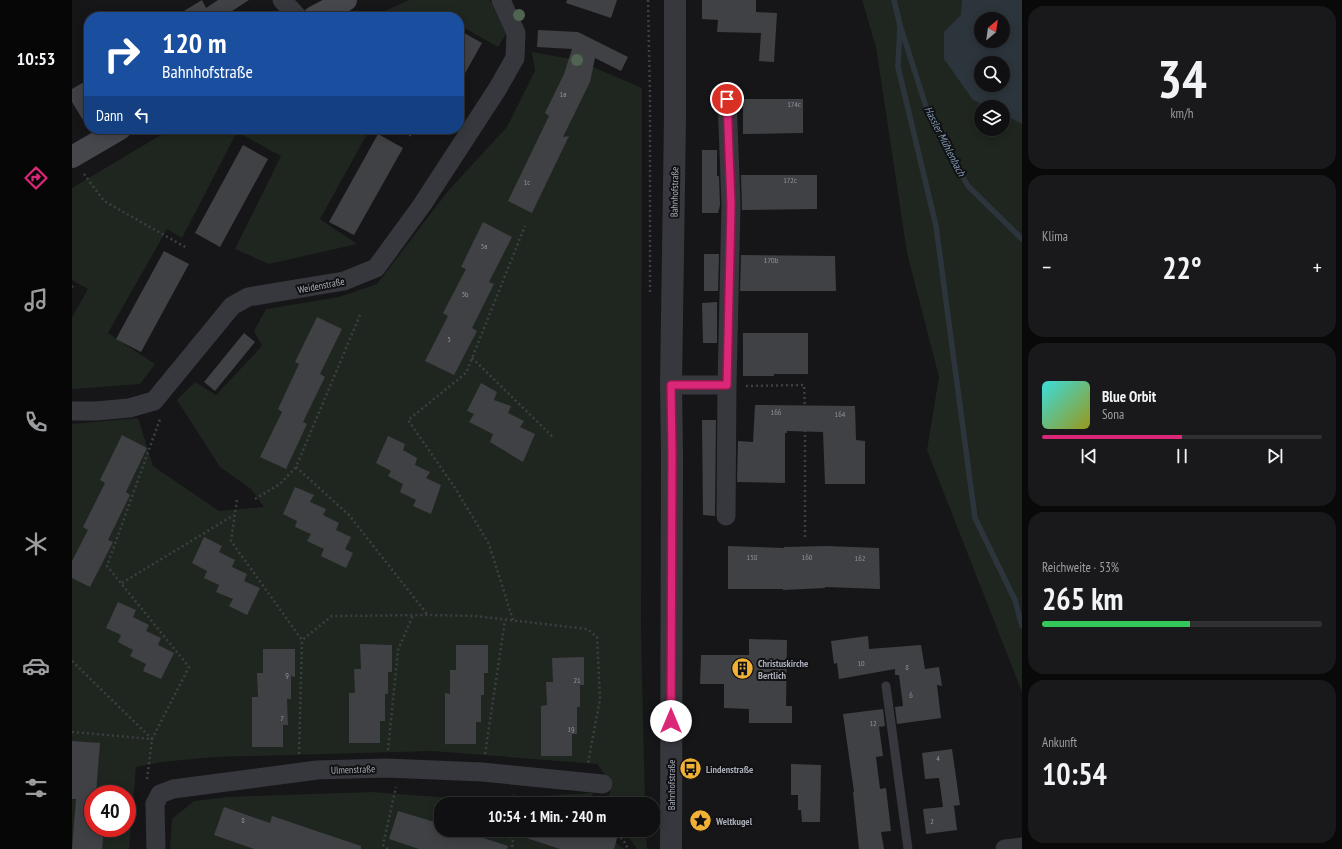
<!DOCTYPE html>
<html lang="de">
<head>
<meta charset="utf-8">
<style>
	:root { --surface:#101012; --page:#19191b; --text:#f1f3f6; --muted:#9c9d9f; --line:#303032; --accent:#db2777 }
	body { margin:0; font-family:"PT Sans Narrow",sans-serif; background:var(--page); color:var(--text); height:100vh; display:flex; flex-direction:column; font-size:15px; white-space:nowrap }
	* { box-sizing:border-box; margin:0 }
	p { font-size:13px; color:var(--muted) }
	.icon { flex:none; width:22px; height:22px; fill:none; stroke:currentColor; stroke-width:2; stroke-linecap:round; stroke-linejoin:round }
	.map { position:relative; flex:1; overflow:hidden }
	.details { display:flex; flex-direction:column; gap:6px; padding:6px; background:#09090a; width:320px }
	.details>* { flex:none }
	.guide { position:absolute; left:12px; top:12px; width:380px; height:122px; border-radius:16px; box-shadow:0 2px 10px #0003,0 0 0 1px var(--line); background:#1a4fa0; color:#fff; overflow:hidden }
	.needle { width:26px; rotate:29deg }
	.tools { position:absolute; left:902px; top:12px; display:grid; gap:8px }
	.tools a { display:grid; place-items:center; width:36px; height:36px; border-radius:50%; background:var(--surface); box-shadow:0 2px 10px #0003,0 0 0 1px var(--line); font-size:20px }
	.speed { position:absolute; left:12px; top:785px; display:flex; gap:8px; font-size:20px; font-weight:700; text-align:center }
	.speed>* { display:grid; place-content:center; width:52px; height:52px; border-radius:50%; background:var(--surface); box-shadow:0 2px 10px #0003,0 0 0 1px var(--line); line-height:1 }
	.speed .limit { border:6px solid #d22; background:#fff; color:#111 }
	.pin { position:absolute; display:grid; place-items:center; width:34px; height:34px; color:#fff; margin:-17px; border:2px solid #fff; border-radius:50%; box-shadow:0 1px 4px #0007 }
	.me { position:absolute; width:44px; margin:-22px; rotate:0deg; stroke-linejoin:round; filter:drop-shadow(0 0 3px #0008) }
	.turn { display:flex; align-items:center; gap:14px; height:84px; padding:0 12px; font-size:18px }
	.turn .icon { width:52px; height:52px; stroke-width:2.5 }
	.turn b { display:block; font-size:28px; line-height:34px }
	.then { display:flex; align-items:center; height:38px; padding:0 12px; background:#0003; gap:8px; font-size:15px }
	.big { font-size:30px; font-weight:700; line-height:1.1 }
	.details .widget { flex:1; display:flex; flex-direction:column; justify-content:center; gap:6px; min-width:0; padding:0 14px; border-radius:16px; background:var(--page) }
	.details .dial { align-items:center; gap:0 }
	.dial b { font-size:52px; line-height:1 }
	.song { display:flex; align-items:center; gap:12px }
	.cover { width:48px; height:48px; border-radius:6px; background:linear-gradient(135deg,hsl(180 70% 55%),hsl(60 70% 35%)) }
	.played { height:4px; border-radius:2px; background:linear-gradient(90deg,var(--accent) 50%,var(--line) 50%) }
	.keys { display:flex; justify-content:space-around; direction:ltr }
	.heat { display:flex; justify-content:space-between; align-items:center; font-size:22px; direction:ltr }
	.charge { height:6px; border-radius:3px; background:linear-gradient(90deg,#34c759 53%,var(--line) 0) }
	.trip { position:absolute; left:362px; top:797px; width:226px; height:40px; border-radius:16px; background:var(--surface); box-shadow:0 2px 10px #0003,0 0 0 1px var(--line); font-weight:700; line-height:40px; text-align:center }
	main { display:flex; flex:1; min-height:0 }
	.dock { display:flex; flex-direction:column; width:72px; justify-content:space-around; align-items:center; background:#060607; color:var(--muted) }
	.dock .icon { width:28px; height:28px }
	.dock .active { color:var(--accent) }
	.dock b { font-size:18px; color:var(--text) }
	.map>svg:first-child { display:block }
	.green { fill:#1e261f; fill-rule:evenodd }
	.water { fill:#2c353c; fill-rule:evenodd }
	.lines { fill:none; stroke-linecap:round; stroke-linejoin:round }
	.stream { stroke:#2c353c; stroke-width:5.5 }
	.building { fill:#404145 }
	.path { stroke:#3d3f44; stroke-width:2.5; stroke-dasharray:2 3; stroke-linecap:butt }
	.service { stroke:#37383d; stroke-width:9 }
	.minor { stroke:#37383d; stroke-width:19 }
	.tertiary { stroke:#37383d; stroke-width:22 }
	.secondary { stroke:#45474d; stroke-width:22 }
	.tree { fill:#506452 }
	.route-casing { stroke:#8e194d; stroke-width:10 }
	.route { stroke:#db2777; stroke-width:7 }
	.labels { text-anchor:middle; stroke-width:4; stroke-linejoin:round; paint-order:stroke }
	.number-label { font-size:8px; fill:#8e929b }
	.street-label { font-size:10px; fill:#a8adb8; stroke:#111113 }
	.poi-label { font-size:10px; font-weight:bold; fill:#a8adb8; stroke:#111113; text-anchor:start }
	.water-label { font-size:11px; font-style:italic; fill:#7f9bb3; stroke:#111113 }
</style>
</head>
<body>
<main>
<nav class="dock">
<b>10:53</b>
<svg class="icon active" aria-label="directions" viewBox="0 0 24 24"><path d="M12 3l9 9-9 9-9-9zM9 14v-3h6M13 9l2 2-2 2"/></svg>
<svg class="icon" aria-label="music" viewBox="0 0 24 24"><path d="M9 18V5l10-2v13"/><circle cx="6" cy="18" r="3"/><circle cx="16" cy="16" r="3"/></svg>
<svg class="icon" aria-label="phone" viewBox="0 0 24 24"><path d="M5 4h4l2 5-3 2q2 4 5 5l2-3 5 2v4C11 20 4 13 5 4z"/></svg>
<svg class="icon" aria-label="climate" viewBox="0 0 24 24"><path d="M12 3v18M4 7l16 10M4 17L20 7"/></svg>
<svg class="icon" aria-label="car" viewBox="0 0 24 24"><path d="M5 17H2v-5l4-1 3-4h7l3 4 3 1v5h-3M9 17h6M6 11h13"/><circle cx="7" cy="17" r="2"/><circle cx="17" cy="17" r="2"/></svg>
<svg class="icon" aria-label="filters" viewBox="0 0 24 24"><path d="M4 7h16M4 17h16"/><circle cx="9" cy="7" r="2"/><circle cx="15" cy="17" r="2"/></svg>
</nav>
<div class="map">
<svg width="950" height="849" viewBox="0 0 950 849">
	<rect width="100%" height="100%" fill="#161618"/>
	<path class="green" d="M337 0H418L434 34 426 47 387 25V17H300Z
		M790 0H950V692L855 450 867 377 835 253 804 47ZM909 19H931V41H909ZM909 63H931V85H909ZM909 107H931V129H909Z
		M460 52 505 60 570 88 569 632 573 804H533L541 785 525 764 361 751 143 757 89 762 64 767 57 849H0V424L66 418 81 466 147 511 192 507 179 489 148 467 105 400 123 382 144 395 190 346 182 331 194 309 267 297 305 284 376 191 435 127 463 71ZM21 794H55V828H21Z
		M99 129H298L248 219 285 244 197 264 163 249 209 156 165 132 110 238 95 229 36 333 83 364 68 384 0 389V317L16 289 0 280V188Z
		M301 792 404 800 521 793 518 804H369V830H526L552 849H98L100 819 122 801 156 797Z
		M552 830H574L575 849H565Z"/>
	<path class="water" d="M890 0H950V124L931 114V107H916L901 100 872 59V32L889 15ZM909 19H931V41H909ZM909 63H931V85H909Z"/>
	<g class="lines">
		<path class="stream" d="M822 0 828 25 857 116 896 186 950 239
			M828 25 826 67 864 226 903 518 943 600 950 626"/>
	</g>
	<path class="building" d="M130 0 134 8 146 0H177L160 11 163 17H102Z
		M495 0H545L539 18 494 3Z
		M630 0H684V12L705 13 702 62 687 61 689 33 645 32 646 20 630 19Z
		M387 30 410 43 387 84Z
		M466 30 506 32 556 57 549 71 523 58 518 82 491 137 497 136 460 213 436 201 477 116 473 113 492 74 500 49 465 47Z
		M17 79V130L0 102V89Z
		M671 99H731V133L671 134Z
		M306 134 331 148 282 235 257 222Z
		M171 145 196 159 148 247 123 233Z
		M630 150H645V176H647L648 205 646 213H630Z
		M669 175H745V209L670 210Z
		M411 222 440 237 417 282 422 284 400 328 405 331 382 375 353 361 376 316 371 313 394 269 389 267Z
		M92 251 117 264 69 352 44 339Z
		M632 254H647L646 291H632Z
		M669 255 763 256 764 291H668Z
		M645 302V343H631L630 303Z
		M245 317 270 329 248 374 253 377 231 422 235 424 214 469 188 457 210 412 206 409 227 364 223 362Z
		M172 333 183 342 143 391 132 382Z
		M671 333H736V374H702V376H671Z
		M409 383 425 392 422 400 439 406 436 413 452 421 448 427 463 434 451 462 418 442 421 434 397 422 402 414 395 411Z
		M683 405 783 406 784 440 793 441V484H753L751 432 715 431V433H713V483L665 482 666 441 681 442Z
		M630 420H644L643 516 631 515Z
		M50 435 75 448 54 492 58 495 36 540 41 542 18 587 0 578V561L16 530 11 527 33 483 28 480Z
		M316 436 333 444 331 450 345 458 343 465 358 472 354 478 369 485 359 514 341 506 344 500 328 492 331 484 316 476 319 471 304 463Z
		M223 487 242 495 238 502 254 509 251 515 267 523 264 530 279 537 273 549 281 553 274 568 249 556 252 549 235 541 239 534 223 527 225 521 211 514Z
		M132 537 150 546 147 552 163 560 160 567 175 574 172 581 188 588 175 615 157 606 161 599 144 592 147 585 132 578 135 571 120 563Z
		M656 546 712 548V547L754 546 807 548 808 589 753 587V588L711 590V589H656Z
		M46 602 64 610 61 617 77 625 74 631 89 638 86 645 102 653 89 679 71 671 74 664 58 656 61 650 46 642 49 635 34 628Z
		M796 636 797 649 849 645 853 669 867 667 870 686 865 685 869 718 825 724 823 707 831 706 827 675H823V669L767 679 765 663 762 664 759 641Z
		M677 639 715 640 714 706H720V723H677V709L652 708V684H628L629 655H677Z
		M288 644 320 645V672H316V694H313V721H308V743H277V693H283L282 669H289Z
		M384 645H416V673H412V695H409V722H404V744H373V693L378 694V670H384Z
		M191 649H223V677L219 676V699H215L216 725H211V747H180V697H186L185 673H191Z
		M512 657V685H508V707H505V734H500V756H469V706L475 705 474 682H481L480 658Z
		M811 709 813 726 807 727 811 756 804 757 808 789 814 788 819 831 809 832 812 849H787L781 792H782L771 714Z
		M0 741 28 743 24 794H21V828H32L30 849H0L4 799H0Z
		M880 749 888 805 880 806H882L885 830 854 834 851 809 871 807 867 778 853 779 850 753Z
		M719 764 749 765 748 822H730L729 810H726V795H719Z
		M152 807 198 823 200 816 289 846V849H182L142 835Z
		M326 811 369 824V830H387L436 846 435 849H347L317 839Z
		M439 830H530L546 835 542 849H488L439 833Z"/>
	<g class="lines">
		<path class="path" d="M576 0 578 96V293
			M329 129 341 137
			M12 174 32 201 115 248
			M0 287 1 286
			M288 315 224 467 277 515 355 614
			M400 358 482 438
			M674 386 732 385 733 411
			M733 430V539
			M183 499 208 484 224 467
			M165 500 159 541 230 640 260 616 356 615 403 616 515 629 525 637 528 699 516 763
			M50 583 162 515
			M441 620 417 544 383 488 336 420 394 373 453 226
			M0 661 80 739 75 780
			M0 732 80 739 117 667 35 566 88 419
			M316 750 326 650 341 615
			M227 754 230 640
			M413 754 433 620
			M439 804 442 794
			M430 830 441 840 440 849
			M542 830 552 841 556 849
			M316 849 311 845 324 787"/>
		<path class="service" d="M814 686 836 849"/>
		<path class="minor" d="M210 0 226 17
			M655 99 659 205 655 385
			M599 385H655L654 516
			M0 411H24L57 408 82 401 160 306 176 297 272 281 304 268 350 205 426 88 443 58 444 33 429 0
			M84 849 83 804 88 794 101 789 245 770 314 768 410 772 531 784
			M933 849 950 847"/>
		<path class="tertiary" d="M599 849 600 454 599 385 603 118V0"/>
		<path class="secondary" d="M242 17 274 0
			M0 157 48 129"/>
	</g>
	<g class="tree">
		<circle cx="447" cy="15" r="6"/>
		<circle cx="505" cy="60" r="6"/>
	</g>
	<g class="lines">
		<defs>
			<path id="route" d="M599 721 600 454 599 385H655L659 205 655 99"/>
		</defs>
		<use href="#route" class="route-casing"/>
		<use href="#route" class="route"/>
	</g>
	<defs>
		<symbol id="building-disc" viewBox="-11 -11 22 22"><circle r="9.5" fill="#f2b134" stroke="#111113"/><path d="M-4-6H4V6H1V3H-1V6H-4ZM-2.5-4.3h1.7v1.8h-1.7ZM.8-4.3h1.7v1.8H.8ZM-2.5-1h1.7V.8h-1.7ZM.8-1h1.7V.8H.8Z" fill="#111"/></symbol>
		<symbol id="bus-disc" viewBox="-11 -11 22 22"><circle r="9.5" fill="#f2b134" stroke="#111113"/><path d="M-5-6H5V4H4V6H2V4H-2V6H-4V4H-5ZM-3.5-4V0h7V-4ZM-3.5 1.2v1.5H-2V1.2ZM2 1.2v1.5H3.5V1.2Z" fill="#111"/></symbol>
		<symbol id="sight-disc" viewBox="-11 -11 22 22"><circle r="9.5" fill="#f2b134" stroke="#111113"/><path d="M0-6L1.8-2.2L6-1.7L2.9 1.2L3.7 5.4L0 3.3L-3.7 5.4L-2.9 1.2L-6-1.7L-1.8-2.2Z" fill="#111"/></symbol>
	</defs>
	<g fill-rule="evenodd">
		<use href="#building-disc" x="658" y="656" width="25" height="25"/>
		<use href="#bus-disc" x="606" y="756" width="25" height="25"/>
		<use href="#sight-disc" x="616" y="808" width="25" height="25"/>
	</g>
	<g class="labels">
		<g class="number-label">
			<text x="491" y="97">1a</text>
			<text x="722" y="107">174c</text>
			<text x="718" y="183">172c</text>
			<text x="455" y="185">1c</text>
			<text x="412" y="249">3a</text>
			<text x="699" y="263">170b</text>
			<text x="393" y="297">3b</text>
			<text x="377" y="342">5</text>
			<text x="704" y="415">166</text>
			<text x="768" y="417">164</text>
			<text x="680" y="560">158</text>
			<text x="735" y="560">160</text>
			<text x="788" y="561">162</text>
			<text x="789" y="666">10</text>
			<text x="835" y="670">8</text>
			<text x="215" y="678">9</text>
			<text x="505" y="683">21</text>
			<text x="839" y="698">6</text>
			<text x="210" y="721">7</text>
			<text x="801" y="726">12</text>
			<text x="499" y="732">19</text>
			<text x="866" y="761">4</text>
			<text x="171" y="823">8</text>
			<text x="860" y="824">2</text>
		</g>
		<g class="street-label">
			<text transform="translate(602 192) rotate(-89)" y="4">Bahnhofstraße</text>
			<text transform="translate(249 285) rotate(-11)" y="4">Weidenstraße</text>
			<text transform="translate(281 769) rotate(-2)" y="4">Ulmenstraße</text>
			<text transform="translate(599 785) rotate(-90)" y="4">Bahnhofstraße</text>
		</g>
		<g class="poi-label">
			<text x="686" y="667">Christuskirche<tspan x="686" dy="12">Bertlich</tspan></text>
			<text x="634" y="773">Lindenstraße</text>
			<text x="644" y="825">Weltkugel</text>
		</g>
		<g class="water-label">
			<text transform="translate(873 141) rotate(63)" y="4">Hassler Mühlenbach</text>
		</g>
	</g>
</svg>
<div class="tools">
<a><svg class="needle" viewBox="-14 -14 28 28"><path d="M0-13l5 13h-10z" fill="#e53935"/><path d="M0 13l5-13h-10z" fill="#9c9d9f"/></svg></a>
<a><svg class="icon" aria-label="search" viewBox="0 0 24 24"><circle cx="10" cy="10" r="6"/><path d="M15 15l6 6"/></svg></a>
<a><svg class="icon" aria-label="layers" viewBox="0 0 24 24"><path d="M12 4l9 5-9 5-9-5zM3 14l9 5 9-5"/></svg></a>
</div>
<div class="speed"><div class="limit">40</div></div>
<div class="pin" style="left:655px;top:99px;background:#d93025"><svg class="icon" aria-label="arrive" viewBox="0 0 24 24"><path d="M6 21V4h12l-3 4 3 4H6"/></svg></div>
<svg class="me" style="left:599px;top:721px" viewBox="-20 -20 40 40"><circle r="19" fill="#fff"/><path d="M0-13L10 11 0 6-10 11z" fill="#db2777"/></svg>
<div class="trip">10:54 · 1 Min. · 240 m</div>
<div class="guide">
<div class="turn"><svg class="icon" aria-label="right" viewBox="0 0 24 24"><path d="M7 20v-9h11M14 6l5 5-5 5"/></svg><div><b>120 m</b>Bahnhofstraße</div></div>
<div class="then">Dann<svg class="icon" aria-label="left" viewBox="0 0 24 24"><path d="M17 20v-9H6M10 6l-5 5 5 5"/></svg></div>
</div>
</div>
<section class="details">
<div class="widget dial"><b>34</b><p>km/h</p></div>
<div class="widget"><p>Klima</p>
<div class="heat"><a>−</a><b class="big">22°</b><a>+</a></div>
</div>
<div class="widget">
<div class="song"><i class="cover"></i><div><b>Blue Orbit</b><p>Sona</p></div></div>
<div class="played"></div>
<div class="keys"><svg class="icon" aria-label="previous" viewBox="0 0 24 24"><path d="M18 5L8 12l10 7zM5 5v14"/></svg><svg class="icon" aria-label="pause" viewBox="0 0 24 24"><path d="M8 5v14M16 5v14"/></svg><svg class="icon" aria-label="next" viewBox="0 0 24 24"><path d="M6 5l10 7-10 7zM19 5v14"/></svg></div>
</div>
<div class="widget"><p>Reichweite · 53%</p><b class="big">265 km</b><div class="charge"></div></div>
<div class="widget"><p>Ankunft</p><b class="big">10:54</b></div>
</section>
</main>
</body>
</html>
